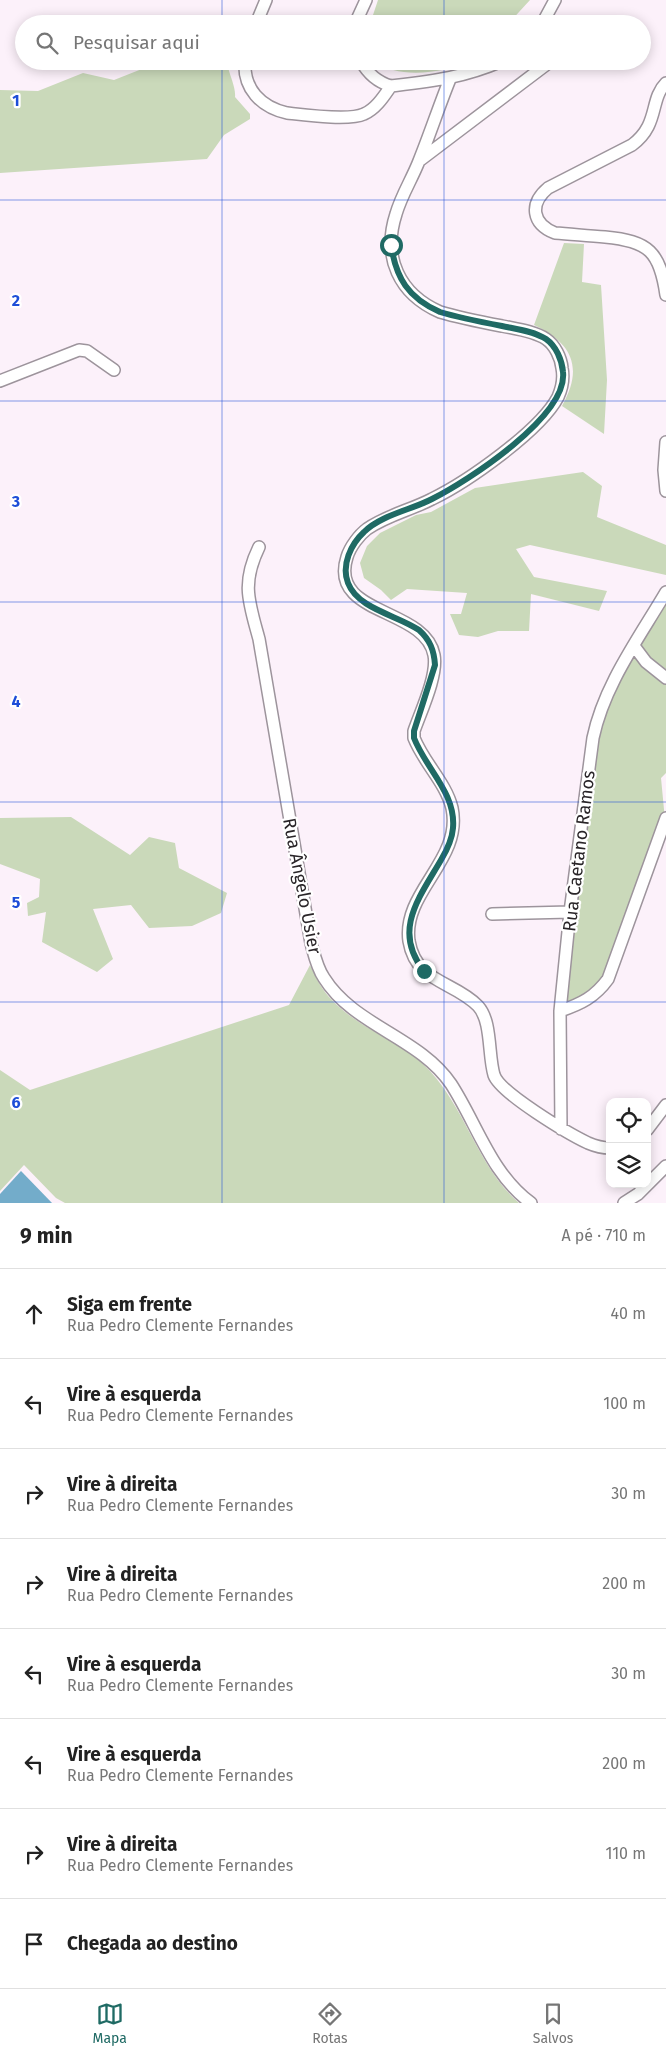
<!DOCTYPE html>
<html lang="pt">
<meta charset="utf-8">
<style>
:root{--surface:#fff;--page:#f2f2f2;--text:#222;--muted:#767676;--line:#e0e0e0;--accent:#1f6a64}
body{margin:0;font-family:"Fira Sans",sans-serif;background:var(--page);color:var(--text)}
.controls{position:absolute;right:15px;bottom:15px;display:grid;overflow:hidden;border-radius:10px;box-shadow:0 2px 12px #0003}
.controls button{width:45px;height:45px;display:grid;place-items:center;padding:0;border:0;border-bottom:1px solid var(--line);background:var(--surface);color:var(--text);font:25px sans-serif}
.stop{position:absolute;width:15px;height:15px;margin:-11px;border:4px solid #1f6a64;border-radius:50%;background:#fff}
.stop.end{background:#1f6a64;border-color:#fff;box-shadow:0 1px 5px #0008}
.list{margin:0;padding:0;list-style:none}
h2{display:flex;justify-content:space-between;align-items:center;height:65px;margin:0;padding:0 20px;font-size:21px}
h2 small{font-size:16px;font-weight:400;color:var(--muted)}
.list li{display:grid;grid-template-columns:32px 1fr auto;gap:15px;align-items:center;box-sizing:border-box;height:90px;padding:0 20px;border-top:1px solid var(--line)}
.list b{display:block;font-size:19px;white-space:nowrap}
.list p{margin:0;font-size:16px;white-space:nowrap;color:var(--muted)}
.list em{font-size:16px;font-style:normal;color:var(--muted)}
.icon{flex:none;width:28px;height:28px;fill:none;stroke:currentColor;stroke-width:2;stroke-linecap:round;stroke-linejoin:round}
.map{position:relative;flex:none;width:666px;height:1203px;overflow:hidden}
.search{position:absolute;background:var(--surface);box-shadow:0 2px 12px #0003;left:15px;right:15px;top:15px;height:55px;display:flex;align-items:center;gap:12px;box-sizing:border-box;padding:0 18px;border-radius:28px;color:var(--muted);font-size:19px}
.sheet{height:785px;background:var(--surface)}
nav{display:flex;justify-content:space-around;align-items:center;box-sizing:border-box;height:70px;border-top:1px solid var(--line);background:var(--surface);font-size:14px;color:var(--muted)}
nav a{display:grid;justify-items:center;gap:2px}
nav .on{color:var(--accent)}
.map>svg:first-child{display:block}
.green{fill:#cad9ba}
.water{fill:#73acca}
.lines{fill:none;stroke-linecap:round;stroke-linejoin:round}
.minor-casing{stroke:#9d949c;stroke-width:14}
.minor{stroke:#fff;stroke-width:11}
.route{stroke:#1f6a64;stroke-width:6}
.grid{fill:none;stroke:#1d4ed8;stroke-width:1;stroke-opacity:0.55}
.labels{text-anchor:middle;stroke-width:4.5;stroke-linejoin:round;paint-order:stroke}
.street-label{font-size:18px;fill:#292528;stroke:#fff}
.grid-label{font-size:16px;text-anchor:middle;font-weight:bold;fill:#1d4ed8;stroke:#fff;stroke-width:4.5;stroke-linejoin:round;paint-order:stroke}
</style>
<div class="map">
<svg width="666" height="1203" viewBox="0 0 666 1203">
<rect width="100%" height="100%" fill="#fcf1fa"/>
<!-- green -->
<path class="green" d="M378 0H530L508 24H370Z
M162 61H187L228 67C230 76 236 88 235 97L250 114V119L224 135 207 159 0 173V90L38 91 83 73 114 80Z
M376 61H469C446 73 396 80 376 61Z
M564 243 584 244 582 282 601 285 607 380 604 434 562 406C584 367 572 343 534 325Z
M583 472 602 486 597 517 666 545V575L530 545 516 549 534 577 607 591 599 611 531 594 529 631H498L478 637 459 635 450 614H461L467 593 407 589 391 600 381 590 364 578 360 563 367 546 380 533 416 515 431 512 475 488Z
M666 593V773L661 778 665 820 608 979 560 1011 597 717Z
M71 817 130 855 149 837 175 843 179 868 227 893 221 913 192 926 149 928 131 905 93 909 113 959 97 972 42 942 46 912 28 916 27 903 39 897 40 879 0 864V818Z
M310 965C316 978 322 990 332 1000 360 1030 403 1041 430 1071 466 1110 478 1167 519 1203H65L56 1198 24 1165 0 1191V1070L30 1090 289 1005Z"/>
<!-- water -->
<path class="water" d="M21 1171 52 1203H0V1194Z"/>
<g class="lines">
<defs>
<path id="minor" d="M256 24 266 0
M355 24 366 0
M542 24 555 0
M245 61C243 89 261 107 287 113 305 115 349 121 364 114 376 109 384 96 391 86
M361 61C368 74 377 82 391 86 433 81 462 78 502 61
M450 79C439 106 430 134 419 161 412 179 401 196 396 214 382 257 399 294 440 312 460 318 481 322 502 326 516 329 534 331 546 339 555 345 561 358 562 368 564 378 562 388 558 397 540 431 467 482 432 499 411 510 387 515 367 529 359 535 350 547 347 557 328 616 425 607 434 655 438 675 421 711 414 731V738C424 763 446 783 452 808 463 860 402 892 409 941 416 983 454 981 478 1006 492 1021 488 1055 494 1075 500 1093 569 1134 588 1143 595 1146 602 1148 610 1148
M666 83C649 100 660 124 632 145L548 188C529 204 532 224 555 233 571 234 588 236 605 237 649 241 660 252 666 295
M419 161 551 61
M0 381 79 350 87 351 114 370
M666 442 664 470 666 491
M259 547C241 584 249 602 259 639L311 943C314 954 317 968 324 978 354 1026 419 1037 451 1084 477 1124 491 1174 531 1203
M634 646 646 662 666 678
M492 914 570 912
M560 1011C581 1004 595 997 608 979L666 818
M561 1129 560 1011 570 912 593 738C604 685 639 638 666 592
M647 1130 666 1105
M624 1203 638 1194 666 1166"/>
</defs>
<!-- minor casing -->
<use href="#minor" class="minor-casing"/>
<!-- minor -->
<use href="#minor" class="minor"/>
</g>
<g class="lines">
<!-- route -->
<path class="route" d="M391 245C396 278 408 298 440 312 460 318 481 322 502 326 516 329 534 331 546 339 556 346 562 360 563 372 568 416 468 481 432 499 411 510 381 515 364 532 351 544 341 565 348 583 358 609 397 615 419 630 430 640 434 650 435 665L414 731V738C426 769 456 793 453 828 452 840 447 850 441 860 419 898 392 931 424 971"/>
</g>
<!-- grid -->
<path class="grid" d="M222 0V24M444 0V24M222 61V1203M444 61V1203M0 200H666M0 401H666M0 602H666M0 802H666M0 1002H666"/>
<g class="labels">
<!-- street labels -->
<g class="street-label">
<text transform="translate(579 851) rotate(-83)" y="6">Rua Caetano Ramos</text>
<text transform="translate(302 886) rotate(79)" y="6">Rua Ângelo Usier</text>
</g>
</g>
<g class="grid-label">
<text x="16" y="106">1</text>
<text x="16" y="306">2</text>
<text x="16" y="507">3</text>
<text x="16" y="707">4</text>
<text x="16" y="908">5</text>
<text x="16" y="1108">6</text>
</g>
</svg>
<div class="controls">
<button><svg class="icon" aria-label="locate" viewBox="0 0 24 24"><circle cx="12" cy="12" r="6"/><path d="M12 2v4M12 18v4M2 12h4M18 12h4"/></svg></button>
<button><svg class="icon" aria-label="layers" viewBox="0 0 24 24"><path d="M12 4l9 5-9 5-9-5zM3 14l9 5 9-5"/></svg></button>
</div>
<div class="stop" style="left:391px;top:245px"></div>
<div class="stop end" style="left:424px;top:971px"></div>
<div class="search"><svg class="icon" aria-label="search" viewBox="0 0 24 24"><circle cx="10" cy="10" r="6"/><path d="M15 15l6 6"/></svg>Pesquisar aqui</div>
</div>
<section class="sheet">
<h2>9 min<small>A pé · 710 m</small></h2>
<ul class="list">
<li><svg class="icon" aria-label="ahead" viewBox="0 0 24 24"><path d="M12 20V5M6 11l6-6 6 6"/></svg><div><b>Siga em frente</b><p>Rua Pedro Clemente Fernandes</p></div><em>40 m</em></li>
<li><svg class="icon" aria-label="left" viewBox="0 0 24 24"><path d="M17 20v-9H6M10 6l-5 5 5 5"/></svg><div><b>Vire à esquerda</b><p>Rua Pedro Clemente Fernandes</p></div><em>100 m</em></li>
<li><svg class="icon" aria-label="right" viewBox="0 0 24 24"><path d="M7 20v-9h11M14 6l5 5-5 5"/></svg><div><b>Vire à direita</b><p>Rua Pedro Clemente Fernandes</p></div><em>30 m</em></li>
<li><svg class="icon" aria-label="right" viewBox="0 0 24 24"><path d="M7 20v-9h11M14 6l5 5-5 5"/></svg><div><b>Vire à direita</b><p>Rua Pedro Clemente Fernandes</p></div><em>200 m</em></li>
<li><svg class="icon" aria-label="left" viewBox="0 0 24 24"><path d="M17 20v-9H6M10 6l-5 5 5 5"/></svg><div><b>Vire à esquerda</b><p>Rua Pedro Clemente Fernandes</p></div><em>30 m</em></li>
<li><svg class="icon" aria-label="left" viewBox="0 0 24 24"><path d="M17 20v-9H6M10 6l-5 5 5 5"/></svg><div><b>Vire à esquerda</b><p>Rua Pedro Clemente Fernandes</p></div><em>200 m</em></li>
<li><svg class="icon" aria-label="right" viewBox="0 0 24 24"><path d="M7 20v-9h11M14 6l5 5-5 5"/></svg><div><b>Vire à direita</b><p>Rua Pedro Clemente Fernandes</p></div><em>110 m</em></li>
<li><svg class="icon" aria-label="arrive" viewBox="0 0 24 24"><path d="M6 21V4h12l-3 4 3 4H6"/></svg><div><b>Chegada ao destino</b></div></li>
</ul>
</section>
<nav>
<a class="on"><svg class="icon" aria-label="map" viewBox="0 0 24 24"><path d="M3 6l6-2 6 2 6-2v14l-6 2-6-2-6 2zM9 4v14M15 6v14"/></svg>Mapa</a>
<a><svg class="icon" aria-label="directions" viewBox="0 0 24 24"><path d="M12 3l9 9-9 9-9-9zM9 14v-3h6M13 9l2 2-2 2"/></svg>Rotas</a>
<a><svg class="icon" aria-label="saved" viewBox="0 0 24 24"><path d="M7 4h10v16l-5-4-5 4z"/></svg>Salvos</a>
</nav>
